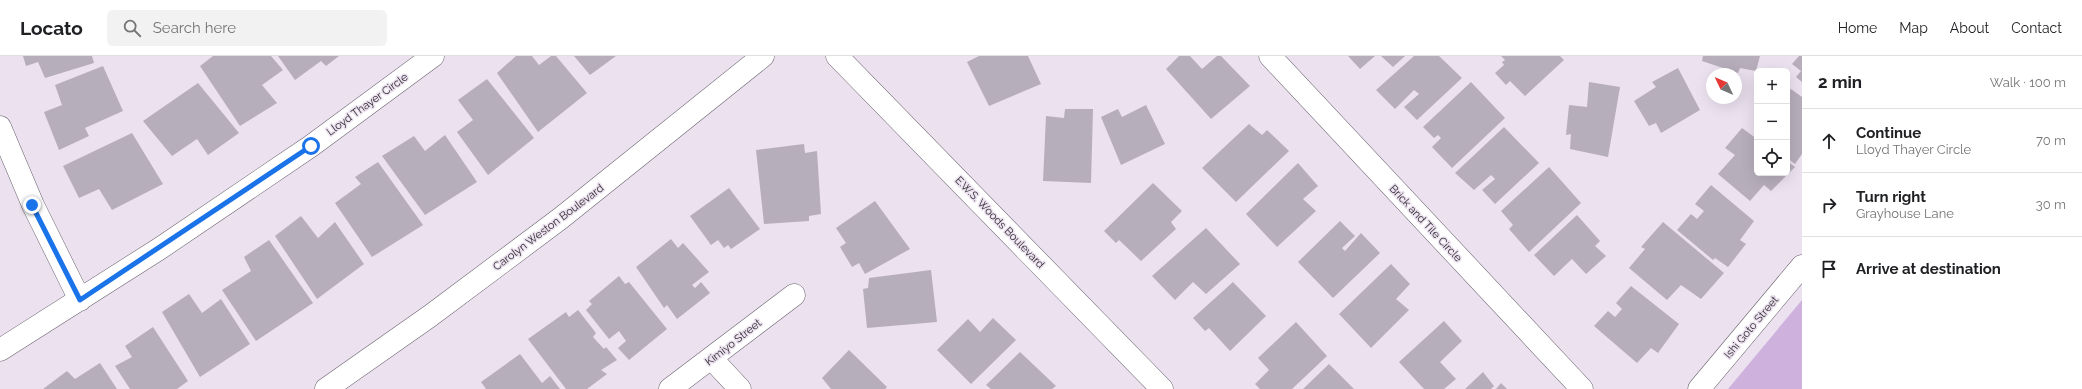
<!DOCTYPE html>
<meta charset="utf-8">
<style>
:root{--surface:#fff;--page:#f2f2f2;--text:#202124;--muted:#757577;--line:#e0e0e0}
body{margin:0;font-family:Raleway,sans-serif;background:var(--page);color:var(--text)}
.controls{position:absolute;right:12px;top:12px;display:grid;overflow:hidden;border-radius:6px;box-shadow:0 4px 16px #0002}
.controls button{width:36px;height:36px;display:grid;place-items:center;padding:0;border:0;border-bottom:1px solid var(--line);background:var(--surface);color:var(--text);font:20px sans-serif}
.compass{position:absolute;left:1706px;top:12px;width:36px;height:36px;border-radius:50%;background:var(--surface);box-shadow:0 4px 16px #0002;rotate:314deg}
.stop{position:absolute;width:12px;height:12px;margin:-9px;border:3px solid #1a73e8;border-radius:50%;background:#fff}
.stop.end{background:#1a73e8;border-color:#fff;box-shadow:0 1px 4px #0008}
.list{margin:0;padding:0;list-style:none}
h2{display:flex;justify-content:space-between;align-items:center;height:52px;margin:0;padding:0 16px;font-size:17px}
h2 small{font-size:13px;font-weight:400;color:var(--muted)}
.list li{display:grid;grid-template-columns:26px 1fr auto;gap:12px;align-items:center;box-sizing:border-box;height:64px;padding:0 16px;border-top:1px solid var(--line)}
.list b{display:block;font-size:15px;white-space:nowrap}
.list p{margin:0;font-size:13px;white-space:nowrap;color:var(--muted)}
.list em{font-size:13px;font-style:normal;color:var(--muted)}
.icon{flex:none;width:22px;height:22px;fill:none;stroke:currentColor;stroke-width:2;stroke-linecap:round;stroke-linejoin:round}
.map{position:relative;flex:none;width:1802px;height:333px;overflow:hidden}
header{display:flex;align-items:center;gap:24px;box-sizing:border-box;height:56px;padding:0 20px;background:var(--surface);border-bottom:1px solid var(--line)}
header strong{font-size:19px}
nav{display:flex;gap:22px;margin-inline-start:auto;font-size:14px}
.search{width:280px;height:36px;background:var(--page);display:flex;align-items:center;gap:10px;box-sizing:border-box;padding:0 14px;border-radius:6px;color:var(--muted);font-size:15px}
main{display:flex}
aside{flex:1;background:var(--surface)}
.map>svg:first-child{display:block}
.green{fill:#cfb1de}
.building{fill:#b7aebc}
.lines{fill:none;stroke-linecap:round;stroke-linejoin:round}
.minor-casing{stroke:#6a626e;stroke-width:23}
.minor{stroke:#fff;stroke-width:22}
.route{stroke:#1a73e8;stroke-width:5}
.labels{text-anchor:middle;stroke-width:3;stroke-linejoin:round;paint-order:stroke}
.street-label{font-size:11px;fill:#302c32;stroke:#ebe1ef}
</style>
<header>
<strong>Locato</strong>
<div class="search"><svg class="icon" aria-label="search" viewBox="0 0 24 24"><circle cx="10" cy="10" r="6"/><path d="M15 15l6 6"/></svg>Search here</div>
<nav><a>Home</a><a>Map</a><a>About</a><a>Contact</a></nav>
</header>
<main>
<div class="map">
<svg width="1802" height="333" viewBox="0 0 1802 333">
<rect width="100%" height="100%" fill="#ebe1ef"/>
<!-- green -->
<path class="green" d="M1802 244V333H1728Z"/>
<!-- building -->
<path class="building" d="M23 0H92L94 7 45 22 38 6 26 10Z
M213 0H271L283 14 262 29 277 47 240 70 200 10Z
M278 0H339L326 10 321 5 295 24Z
M516 0H532L539 9 551 0H556L587 37 538 76 497 17Z
M574 0H616L590 19Z
M979 0H1028L1041 28 989 50 967 6Z
M1179 0H1190L1202 13 1217 0H1221L1250 30 1211 63 1166 13Z
M1348 0H1375L1360 13Z
M1381 0H1405L1393 11Z
M1414 0H1439L1462 22 1417 64 1404 51 1419 38 1414 34 1395 53 1376 34Z
M1501 0H1560L1564 4 1525 40 1510 25 1506 29 1495 17 1504 9 1502 6 1505 4Z
M1703 0H1760L1756 15 1740 12 1738 17 1702 5Z
M1799 0H1802V26L1796 21 1801 15 1792 8Z
M103 10 123 55 85 72 89 80 59 94 44 56 62 49 55 29Z
M1678 12 1700 54 1661 77 1656 67 1649 70 1634 45 1656 31 1652 26Z
M487 23 534 82 488 119 457 76 473 64 458 44Z
M1471 26 1505 62 1452 112 1432 91 1441 82 1438 79 1434 82 1423 71Z
M1589 26 1620 31 1608 101 1570 93 1571 78 1566 79 1569 49 1587 51Z
M198 27 239 77 208 99 197 83 172 100 143 65Z
M1791 33 1802 41V98L1795 108 1787 102V37Z
M1146 49 1165 88 1121 109 1101 61 1118 53 1122 61Z
M1065 53H1093L1091 127 1043 125 1046 60 1064 62Z
M1249 68 1262 79 1267 74 1289 95 1236 146 1202 112Z
M1504 71 1539 107 1495 148 1482 134 1495 123 1491 119 1474 134 1455 117Z
M1742 72 1757 83V117H1787V105L1795 111 1771 135 1764 129 1750 145 1718 118 1735 99 1725 92Z
M132 77 163 128 112 154 99 133 79 142 63 110Z
M445 79 477 126 425 159 382 100 414 80 425 95Z
M804 88 805 97 817 95 821 158 809 160V165L764 168 756 94Z
M378 106 423 169 372 201 335 147 361 128 355 121Z
M1298 107 1318 130 1303 143 1316 155 1277 191 1246 158Z
M1549 111 1581 147 1529 196 1509 173 1513 169 1501 155Z
M1153 127 1182 155 1171 166 1176 173 1141 205 1119 184 1116 187 1104 175Z
M1711 129 1754 165 1740 184 1746 188 1728 211 1715 202 1713 204 1677 174 1691 158 1697 163 1704 155 1695 148Z
M729 132 760 173 731 193 728 189 724 192 718 184 711 189 690 160Z
M875 145 910 193 865 218 859 207 852 211 840 191 846 187 836 172Z
M1577 159 1600 185 1595 190 1606 200 1586 218 1572 203 1554 220 1534 199Z
M301 160 318 182 335 166 364 208 317 243 275 180Z
M1340 165 1355 180 1342 192 1345 195 1361 177 1380 197 1333 242 1298 206Z
M1663 166 1724 217 1701 243 1681 229 1667 244 1629 212 1645 193 1641 191Z
M1206 172 1240 208 1206 238 1193 226 1175 244 1152 220Z
M671 183 678 192 683 187 709 216 692 229 695 232 701 226 710 237 677 263 667 249 664 252 636 211Z
M269 184 313 247 256 285 222 234 251 215 244 201Z
M1391 208 1410 228 1396 243 1409 254 1371 292 1339 258Z
M931 214 937 266 867 272 863 233 868 232 869 222Z
M619 220 625 228 629 226 667 273 629 304 618 292 626 285 619 275 609 283 586 254 592 248 589 245Z
M1233 226 1266 260 1230 295 1209 272 1205 275 1193 262Z
M1631 230 1679 268 1658 297 1651 292 1637 307 1594 270 1608 255 1615 261 1622 253 1616 247Z
M189 238 202 257 221 243 250 288 200 321 162 256Z
M578 254 596 277 593 281 604 293 606 291 617 304 601 314 607 318 587 333H566L528 283 566 256 569 261Z
M993 262 1016 284 971 328 937 294 968 263 980 276Z
M1444 265 1462 285 1440 306 1456 323 1444 333H1424L1399 306Z
M1296 266 1327 300 1292 333H1260L1255 328 1269 314 1258 302Z
M153 271 188 325 177 333H130L115 310 132 301 125 290Z
M849 294 887 331 885 333H831L822 322Z
M1020 296 1056 330 1052 333H991L986 329Z
M520 298 542 327 550 320 560 333H486L481 326Z
M100 307 117 333H43L67 315 75 323Z
M1329 308 1354 333H1303Z
M1483 316 1494 330 1491 333H1465Z
M1501 327 1507 333H1496Z"/>
<g class="lines">
<defs>
<path id="minor" d="M837 0 1162 333
M1270 0 1582 333
M0 71 33 149 80 244
M0 294 159 193 311 90 433 0
M712 303 740 333
M326 333 430 260 561 162 763 0
M670 333 794 239
M1699 333 1802 210"/>
</defs>
<!-- minor casing -->
<use href="#minor" class="minor-casing"/>
<!-- minor -->
<use href="#minor" class="minor"/>
</g>
<g class="lines">
<!-- route -->
<path class="route" d="M32 149 80 244 311 90"/>
</g>
<g class="labels">
<!-- street labels -->
<g class="street-label">
<text transform="translate(367 48) rotate(-36)" y="4">Lloyd Thayer Circle</text>
<text transform="translate(1000 166) rotate(46)" y="4">E.W.S. Woods Boulevard</text>
<text transform="translate(1426 167) rotate(47)" y="4">Brick and Tile Circle</text>
<text transform="translate(548 171) rotate(-37)" y="4">Carolyn Weston Boulevard</text>
<text transform="translate(1751 271) rotate(-50)" y="4">Ishi Goto Street</text>
<text transform="translate(733 286) rotate(-38)" y="4">Kimiyo Street</text>
</g>
</g>
</svg>
<div class="controls">
<button>+</button>
<button>−</button>
<button><svg class="icon" aria-label="locate" viewBox="0 0 24 24"><circle cx="12" cy="12" r="6"/><path d="M12 2v4M12 18v4M2 12h4M18 12h4"/></svg></button>
</div>
<svg class="compass" viewBox="-18 -18 36 36"><path d="M0-13l5 13h-10z" fill="#e53935"/><path d="M0 13l5-13h-10z" fill="#757577"/></svg>
<div class="stop" style="left:311px;top:90px"></div>
<div class="stop end" style="left:32px;top:149px"></div>
</div>
<aside>
<h2>2 min<small>Walk · 100 m</small></h2>
<ul class="list">
<li><svg class="icon" aria-label="ahead" viewBox="0 0 24 24"><path d="M12 20V5M6 11l6-6 6 6"/></svg><div><b>Continue</b><p>Lloyd Thayer Circle</p></div><em>70 m</em></li>
<li><svg class="icon" aria-label="right" viewBox="0 0 24 24"><path d="M7 20v-9h11M14 6l5 5-5 5"/></svg><div><b>Turn right</b><p>Grayhouse Lane</p></div><em>30 m</em></li>
<li><svg class="icon" aria-label="arrive" viewBox="0 0 24 24"><path d="M6 21V4h12l-3 4 3 4H6"/></svg><div><b>Arrive at destination</b></div></li>
</ul>
</aside>
</main>
